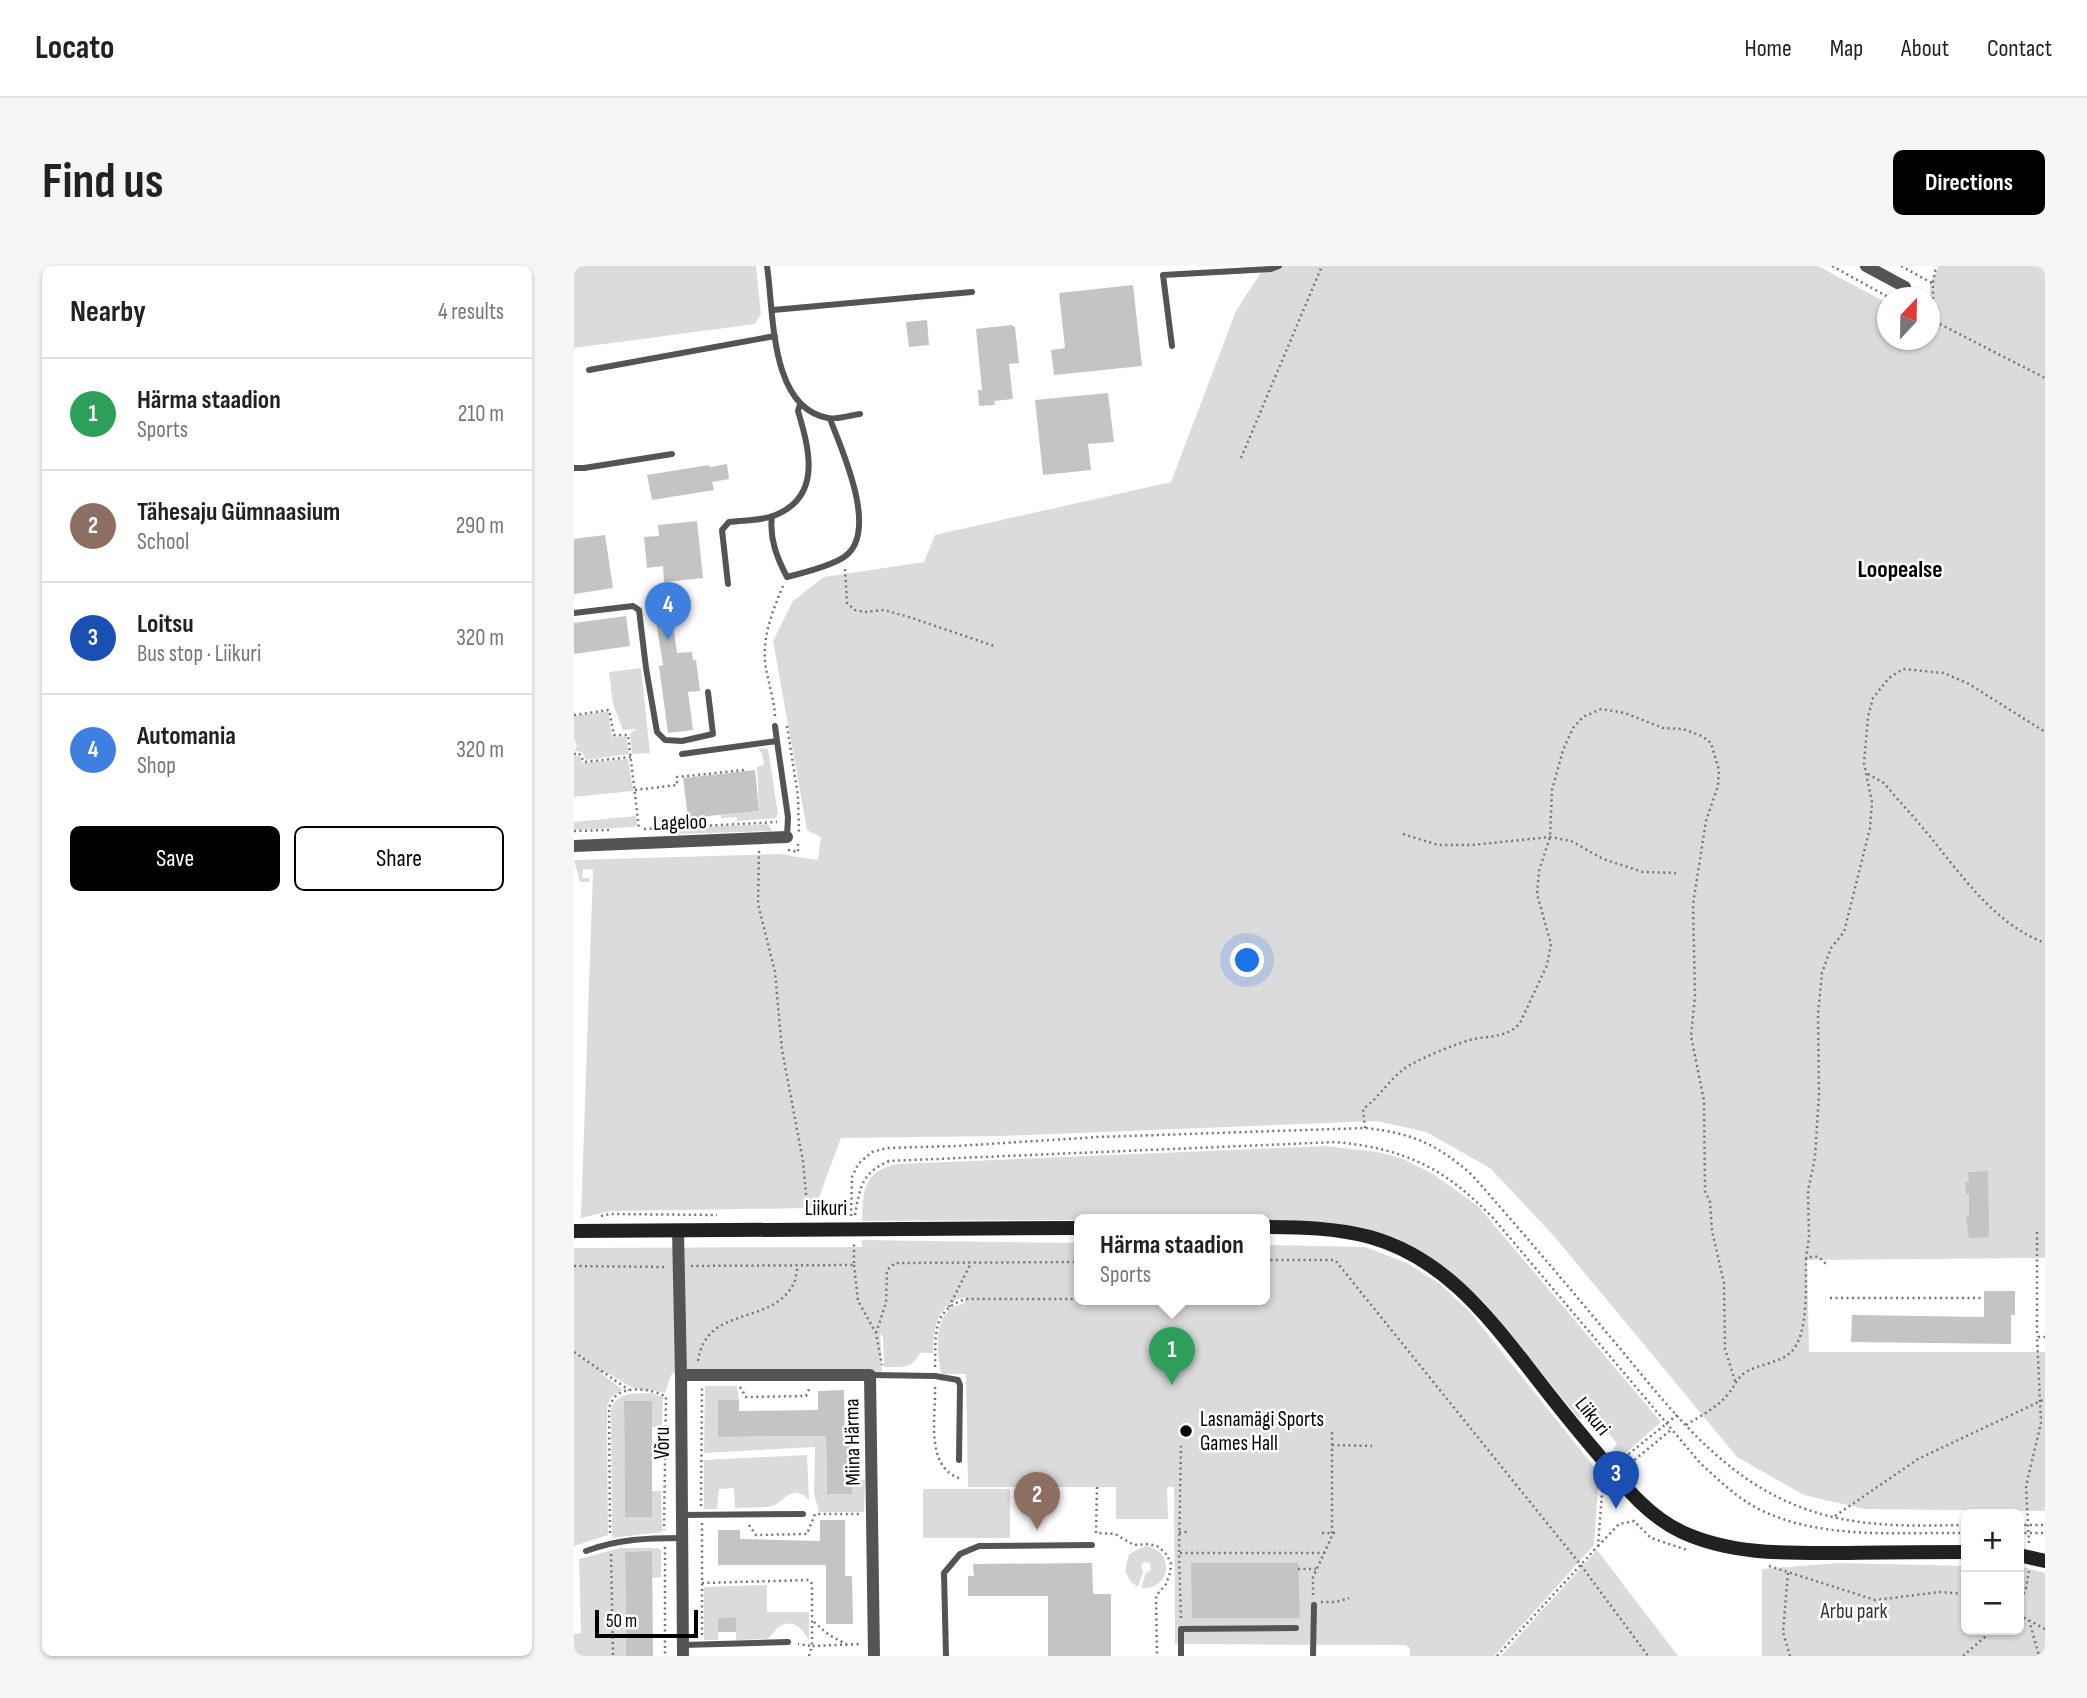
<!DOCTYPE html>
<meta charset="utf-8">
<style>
:root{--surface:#fff;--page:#f6f6f6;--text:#222;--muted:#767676;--line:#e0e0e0;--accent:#000}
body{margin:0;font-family:"Sofia Sans Condensed",sans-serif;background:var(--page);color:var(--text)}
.controls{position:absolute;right:21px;bottom:21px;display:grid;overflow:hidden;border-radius:10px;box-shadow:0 2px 5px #0004}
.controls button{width:63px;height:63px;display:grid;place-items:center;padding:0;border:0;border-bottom:2px solid var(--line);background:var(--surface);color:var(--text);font:35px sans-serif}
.compass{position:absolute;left:1303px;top:21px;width:63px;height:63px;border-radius:50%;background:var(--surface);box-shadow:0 2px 5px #0004;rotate:22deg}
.scale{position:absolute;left:21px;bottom:18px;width:103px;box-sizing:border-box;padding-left:7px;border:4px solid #000;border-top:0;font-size:19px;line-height:24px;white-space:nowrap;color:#000;-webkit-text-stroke:5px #fff;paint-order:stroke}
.you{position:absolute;left:674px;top:695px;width:24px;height:24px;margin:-18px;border:5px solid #fff;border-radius:50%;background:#1a73e8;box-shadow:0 0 0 10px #1a73e833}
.badge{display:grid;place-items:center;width:46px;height:46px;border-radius:50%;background:var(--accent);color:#fff;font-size:23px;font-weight:700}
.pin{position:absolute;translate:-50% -58px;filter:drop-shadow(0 2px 4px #0008)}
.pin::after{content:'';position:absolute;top:37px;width:24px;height:21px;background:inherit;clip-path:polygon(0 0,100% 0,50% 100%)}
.popup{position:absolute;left:500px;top:948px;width:196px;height:91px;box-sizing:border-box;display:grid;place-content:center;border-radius:10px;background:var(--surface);filter:drop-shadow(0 2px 5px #0005);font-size:23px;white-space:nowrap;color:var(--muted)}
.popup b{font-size:26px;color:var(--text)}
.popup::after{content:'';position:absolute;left:50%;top:100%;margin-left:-14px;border:14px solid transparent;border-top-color:var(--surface)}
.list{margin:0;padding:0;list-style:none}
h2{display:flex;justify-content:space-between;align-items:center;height:91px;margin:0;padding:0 28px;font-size:30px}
h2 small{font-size:23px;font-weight:400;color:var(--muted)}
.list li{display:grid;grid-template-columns:46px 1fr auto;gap:21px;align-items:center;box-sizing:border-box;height:112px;padding:0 28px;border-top:2px solid var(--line)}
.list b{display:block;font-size:26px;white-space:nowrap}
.list p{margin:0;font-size:23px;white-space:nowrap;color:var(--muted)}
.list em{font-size:23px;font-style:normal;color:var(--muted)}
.actions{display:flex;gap:14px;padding:21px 28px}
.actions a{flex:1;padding:16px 0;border:2px solid var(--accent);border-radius:10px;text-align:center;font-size:24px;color:var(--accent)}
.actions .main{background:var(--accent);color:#fff}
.map{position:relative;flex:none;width:1471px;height:1390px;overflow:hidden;border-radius:10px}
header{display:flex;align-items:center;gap:42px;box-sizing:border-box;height:98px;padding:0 35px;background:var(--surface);border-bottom:2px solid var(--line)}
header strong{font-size:33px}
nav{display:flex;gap:38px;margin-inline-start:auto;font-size:24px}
.intro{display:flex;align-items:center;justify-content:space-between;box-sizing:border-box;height:168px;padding:0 42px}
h1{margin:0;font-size:49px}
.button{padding:18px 32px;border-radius:10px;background:var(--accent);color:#fff;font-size:24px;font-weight:700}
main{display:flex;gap:42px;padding:0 42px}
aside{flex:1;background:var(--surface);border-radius:10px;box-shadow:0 2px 5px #0004}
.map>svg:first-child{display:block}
.green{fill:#dbdbdb}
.building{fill:#c4c4c4}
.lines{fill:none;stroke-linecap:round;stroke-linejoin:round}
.path{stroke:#767676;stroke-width:2.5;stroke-dasharray:2 3.5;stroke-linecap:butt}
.lane{stroke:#545454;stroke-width:6}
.street{stroke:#545454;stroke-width:12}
.secondary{stroke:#212121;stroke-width:14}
.poi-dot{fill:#000;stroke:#fff;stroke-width:2.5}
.labels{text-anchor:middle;stroke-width:5;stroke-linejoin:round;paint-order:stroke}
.street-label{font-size:21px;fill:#000;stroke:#fff}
.poi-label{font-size:21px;fill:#000;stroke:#fff;text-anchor:start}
.park-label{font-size:21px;fill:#323232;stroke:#fff}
.quarter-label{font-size:24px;font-weight:bold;fill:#000;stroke:#fff}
</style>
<header>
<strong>Locato</strong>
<nav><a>Home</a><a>Map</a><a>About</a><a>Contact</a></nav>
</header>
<div class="intro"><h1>Find us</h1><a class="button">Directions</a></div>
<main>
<aside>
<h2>Nearby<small>4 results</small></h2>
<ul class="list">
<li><span class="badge" style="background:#2e9e5b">1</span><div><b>Härma staadion</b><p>Sports</p></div><em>210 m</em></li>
<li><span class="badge" style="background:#8d6e63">2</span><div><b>Tähesaju Gümnaasium</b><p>School</p></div><em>290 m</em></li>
<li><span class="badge" style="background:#1a4fb4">3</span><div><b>Loitsu</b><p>Bus stop · Liikuri</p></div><em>320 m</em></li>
<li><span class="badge" style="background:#3f7fe0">4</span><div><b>Automania</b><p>Shop</p></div><em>320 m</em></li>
</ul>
<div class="actions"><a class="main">Save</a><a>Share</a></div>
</aside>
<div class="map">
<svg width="1471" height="1390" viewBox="0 0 1471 1390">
<rect width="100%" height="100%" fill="#fff"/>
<!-- green -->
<path class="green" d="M0 0H182L187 48 181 58 0 82Z
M691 0H1244L1313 37 1314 74H1356V17L1365 0H1471V992L1233 994 1235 1086H1471V1245L1291 1243 1230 1229 1163 1191 980 970 916 902 852 866 803 855 428 870 267 872 241 942 36 945 7 952 19 604 9 603 8 612H16L15 616H6L0 594 206 588 244 594 247 571 233 564 199 375 219 335 250 311 350 296 361 269 597 216 662 45Z
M67 402 76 487 58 488 56 468 62 463 49 464 39 438 35 406Z
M34 445 38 471 52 470 55 488 12 494 8 486 0 485 3 480 0 473V450Z
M184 482 194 483 204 548 202 552 163 555 162 551 147 552V549L185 545 183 501 190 499 188 488Z
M0 489 6 490 8 497 54 493 59 525 0 531Z
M62 550 63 559 59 561 0 564V556Z
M194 558 198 565 104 568 97 562Z
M752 880 804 886 827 892 859 908 904 940 1087 1156 1046 1192 1039 1184 1043 1177 1033 1166 1022 1164 1009 1150 1005 1153 911 1037 875 1004 845 985 691 955V953L288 955C289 925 289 905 323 898Z
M288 974 505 977V1033H691V979L791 981 833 997 866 1018 896 1046 1025 1207 1020 1279 920 1390H836V1382L832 1379 601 1378 600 1221H593L594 1253H542V1221H394L392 1108H368C365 1100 365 1093 364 1085 363 1063 366 1042 391 1037V1031C362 1038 360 1062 359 1087H346C338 1104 327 1101 310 1101L309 1072 306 1067 308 1106 98 1107 91 1127C80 1123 67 1126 57 1121 46 1116 39 1107 27 1107L49 1124 38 1130 33 1140 34 1269 0 1280V982L288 981Z
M131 1120H163L165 1134H144V1171L258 1170 252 1181 253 1228H278V1213L291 1214 290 1246H245L240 1227 241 1181 130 1187Z
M77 1127 89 1131 88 1161H78L77 1135H50L51 1251H78V1225H87L88 1266 38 1272 37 1142C46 1125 59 1128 77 1127Z
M233 1189 235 1234C218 1219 215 1231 201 1239 191 1243 173 1241 161 1242L160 1222 145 1223 143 1243H130V1194Z
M349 1223H436V1272H349Z
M571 1280C602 1284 597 1325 567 1322L572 1307 577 1304 576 1297 570 1296 567 1299 569 1306 564 1321 557 1316 551 1305 555 1288Z
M46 1282H83L87 1284V1311L78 1312V1286H51L52 1390H0V1368L7 1367 5 1293Z
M1023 1284 1104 1390H927Z
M1265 1297 1392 1300V1364H1445V1300L1471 1307V1390H1188V1303Z
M193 1319V1346H235V1374C229 1365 221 1352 206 1360 201 1363 198 1370 193 1373L162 1374V1351L144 1352V1374H130V1321Z"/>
<!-- building -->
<path class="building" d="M559 19 568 100 480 109 477 84 491 82 485 27Z
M353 54 355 79 335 81 332 56Z
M437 59 441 61 445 97 435 98 439 133 420 135 421 139 405 140 404 124H408L402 63Z
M534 127 540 176 514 178 517 204 469 209 461 134Z
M153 198 155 213 138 216 140 224 78 234 73 209 135 199 136 201Z
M123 255 129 312 90 316 89 300 73 302 70 271 85 270 84 259Z
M31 269 39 322 0 328V273Z
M97 346 103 387 118 386 119 394H122L126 425 114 426 119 464 94 467 85 400 89 399 81 349Z
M52 350 56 380 0 388V357Z
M181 504 185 545 114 552 109 512Z
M1414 905 1415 971 1395 972 1392 950H1395V928H1392L1391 916H1395L1394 906Z
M1410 1025H1441V1049H1437V1078L1277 1076 1278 1049 1410 1051Z
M270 1124 271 1180H278V1228H253L252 1170 144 1171V1134H165V1145L244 1144V1125Z
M50 1135H78V1251H51Z
M246 1254H271V1310H278L279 1358H252V1299H144V1264H166V1273L246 1275Z
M78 1285 79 1390H52L51 1286Z
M518 1297 519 1328H537V1390H474V1330H394V1310H400L399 1298Z
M617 1297H724L726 1352H618Z
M162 1351V1366H144V1352Z"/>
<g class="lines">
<!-- path -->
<path class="path" d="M1258 0 1316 32
M1327 0 1358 17
M1356 53 1471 112
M1359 55V17L1362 0
M667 192 748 0
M271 303 273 337 281 344 290 346 310 344 338 352 420 380
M0 449 35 444 40 469H54L65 563
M201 450C200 431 193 414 191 395 189 368 199 344 209 320
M213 460 224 530 225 568
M0 488 5 487 10 496 57 491
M1294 508 1310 517C1324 534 1339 550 1353 567 1387 608 1420 658 1471 677
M61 524 103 519V511L170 504
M70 563 203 556
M0 565 35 564
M829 568 864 579H898L976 571 997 575 1029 593 1069 606 1102 607
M214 584 224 586V578
M185 585 184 638 201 706 208 784 229 895 234 950
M791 862 789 843C807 830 817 810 836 799 852 790 879 779 896 774 914 769 932 773 946 757L973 699 977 678 963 628 965 605 976 571 978 524 989 484 999 462 1009 451 1027 443 1051 447 1089 462 1109 463 1128 470 1137 477 1145 504 1144 520 1132 555 1119 638 1121 730 1117 770 1130 835 1131 925 1136 936 1138 965 1150 1017 1151 1083 1161 1115
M281 949C286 920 288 907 315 895L762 876C832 883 871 902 920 953L1127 1198C1147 1216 1166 1235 1191 1246 1253 1274 1326 1266 1392 1267
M27 950 36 948 143 949
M277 950 278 911 284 898 298 886 313 882 382 880 524 871 791 862C838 867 863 878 898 909 944 961 989 1014 1033 1067 1090 1134 1143 1211 1229 1242 1282 1262 1337 1260 1392 1259
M1463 966V1071
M1232 993 1235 971 1234 925 1241 891 1245 829 1244 748 1248 707 1257 682 1270 666 1296 562 1298 536 1290 497 1294 451 1299 432 1315 412 1329 403 1370 407 1395 418 1471 466
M691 994H761L1006 1298 1074 1390
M280 999 284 1035 302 1067 308 1099
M0 1000 93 1001
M117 1000 280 999V976
M1256 1032H1408
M375 1041 397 997
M302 1067 312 1037 313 1004 321 997 505 996
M0 1086 55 1124
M124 1095C132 1038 198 1061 220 1017 222 1013 222 1006 224 1001
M361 1101C362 1070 357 1044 392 1033H509
M166 1121 172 1131 232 1130 236 1121
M361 1121C362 1151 351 1200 385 1212
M1112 1159C1128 1149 1144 1141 1155 1127 1161 1119 1163 1112 1172 1106 1185 1098 1205 1097 1216 1087 1236 1069 1231 1017 1232 993 1243 987 1246 992 1254 1000
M758 1179 798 1180
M1046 1195 1103 1149
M1052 1201 1098 1163
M523 1221 522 1267 541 1268 560 1279 575 1278 585 1281 593 1289 597 1298 596 1307 592 1318 582 1330 583 1390
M127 1240 128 1120
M1261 1250 1344 1193 1471 1133
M128 1257V1369
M175 1259 182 1269 233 1268 241 1248H286
M1445 1259H1471
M605 1266H614
M36 1267 35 1141C37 1138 38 1134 41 1131 51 1119 80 1123 92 1131L90 1264
M748 1267H763
M1445 1267H1471
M1455 1277 1452 1220 1467 1157 1463 1071H1471
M1024 1280 1045 1258 1060 1255 1077 1272 1113 1284
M91 1281V1390
M606 1287H750
M37 1288 39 1390
M1195 1300 1301 1334 1366 1326 1392 1328
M724 1303H742
M1214 1307 1209 1366 1216 1390
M128 1317 235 1314 238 1318V1380L224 1378
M739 1329V1311L758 1270V1165
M747 1336H762L775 1332
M1445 1338 1452 1322 1455 1305
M1445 1349 1471 1363
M607 1352 605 1287 607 1180
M1455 1354 1465 1390
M240 1356 255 1369 272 1378
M235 1390 238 1380 287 1378
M923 1390 1024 1280 1029 1214
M1389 1390 1419 1364"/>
<!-- lane -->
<path class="lane" d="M193 0C200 45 195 142 254 152 263 154 277 149 286 148
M199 44 398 26
M598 80 589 9 697 3 705 0
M15 104 201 70
M0 202H10L98 188
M198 250C195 272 203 292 213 311 229 307 257 300 270 291 306 267 268 184 256 153
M154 318 148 264 155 256C168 254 186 255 199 250 248 232 236 185 224 145L226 138
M0 347 59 340 65 344 72 402 83 466 91 474 108 475 139 468 134 426
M201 460 203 475
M108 488 203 475 214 551 213 571
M296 1109 361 1110 384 1114 386 1119 385 1194
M108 1249 229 1248
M12 1285C44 1273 74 1272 108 1272
M109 1379 214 1376
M372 1390 370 1307 386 1288 405 1280 518 1279
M607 1390V1363L722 1362
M739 1390 740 1339"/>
<!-- street -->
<path class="street" d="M1292 0 1331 21
M0 580 213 571
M104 964 107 1109 109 1390
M107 1109H296L300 1390"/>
<!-- secondary -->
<path class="secondary" d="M691 961C726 961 762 962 796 971 867 991 910 1045 953 1100 976 1130 999 1159 1023 1187 1048 1217 1072 1249 1108 1266 1160 1290 1219 1287 1275 1287 1314 1286 1353 1286 1392 1286
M0 965 505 962
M1445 1289 1471 1295"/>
</g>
<!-- markers -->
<circle class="poi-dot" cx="612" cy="1165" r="7"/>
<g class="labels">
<!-- street labels -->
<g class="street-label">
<text transform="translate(106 556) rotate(-2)" y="7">Lageloo</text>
<text x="252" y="949">Liikuri</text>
<text transform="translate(1019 1150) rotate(51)" y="7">Liikuri</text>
<text transform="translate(278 1176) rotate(-91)" y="7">Miina Härma</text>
<text transform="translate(88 1177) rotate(-90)" y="7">Võru</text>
</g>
<!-- poi labels -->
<g class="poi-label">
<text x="626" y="1160">Lasnamägi Sports<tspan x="626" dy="24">Games Hall</tspan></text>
</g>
<!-- park labels -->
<g class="park-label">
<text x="1280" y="1352">Arbu park</text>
</g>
<!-- quarter labels -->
<g class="quarter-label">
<text x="1326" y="311">Loopealse</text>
</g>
</g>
</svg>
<div class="controls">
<button>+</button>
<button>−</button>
</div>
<svg class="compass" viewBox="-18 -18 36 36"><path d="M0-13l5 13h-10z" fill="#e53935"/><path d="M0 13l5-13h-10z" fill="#767676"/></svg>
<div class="scale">50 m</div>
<div class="you"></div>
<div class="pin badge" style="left:598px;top:1119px;background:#2e9e5b">1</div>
<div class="popup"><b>Härma staadion</b>Sports</div>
<div class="pin badge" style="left:463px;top:1264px;background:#8d6e63">2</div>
<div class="pin badge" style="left:1042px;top:1243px;background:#1a4fb4">3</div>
<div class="pin badge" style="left:94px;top:374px;background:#3f7fe0">4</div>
</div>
</main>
